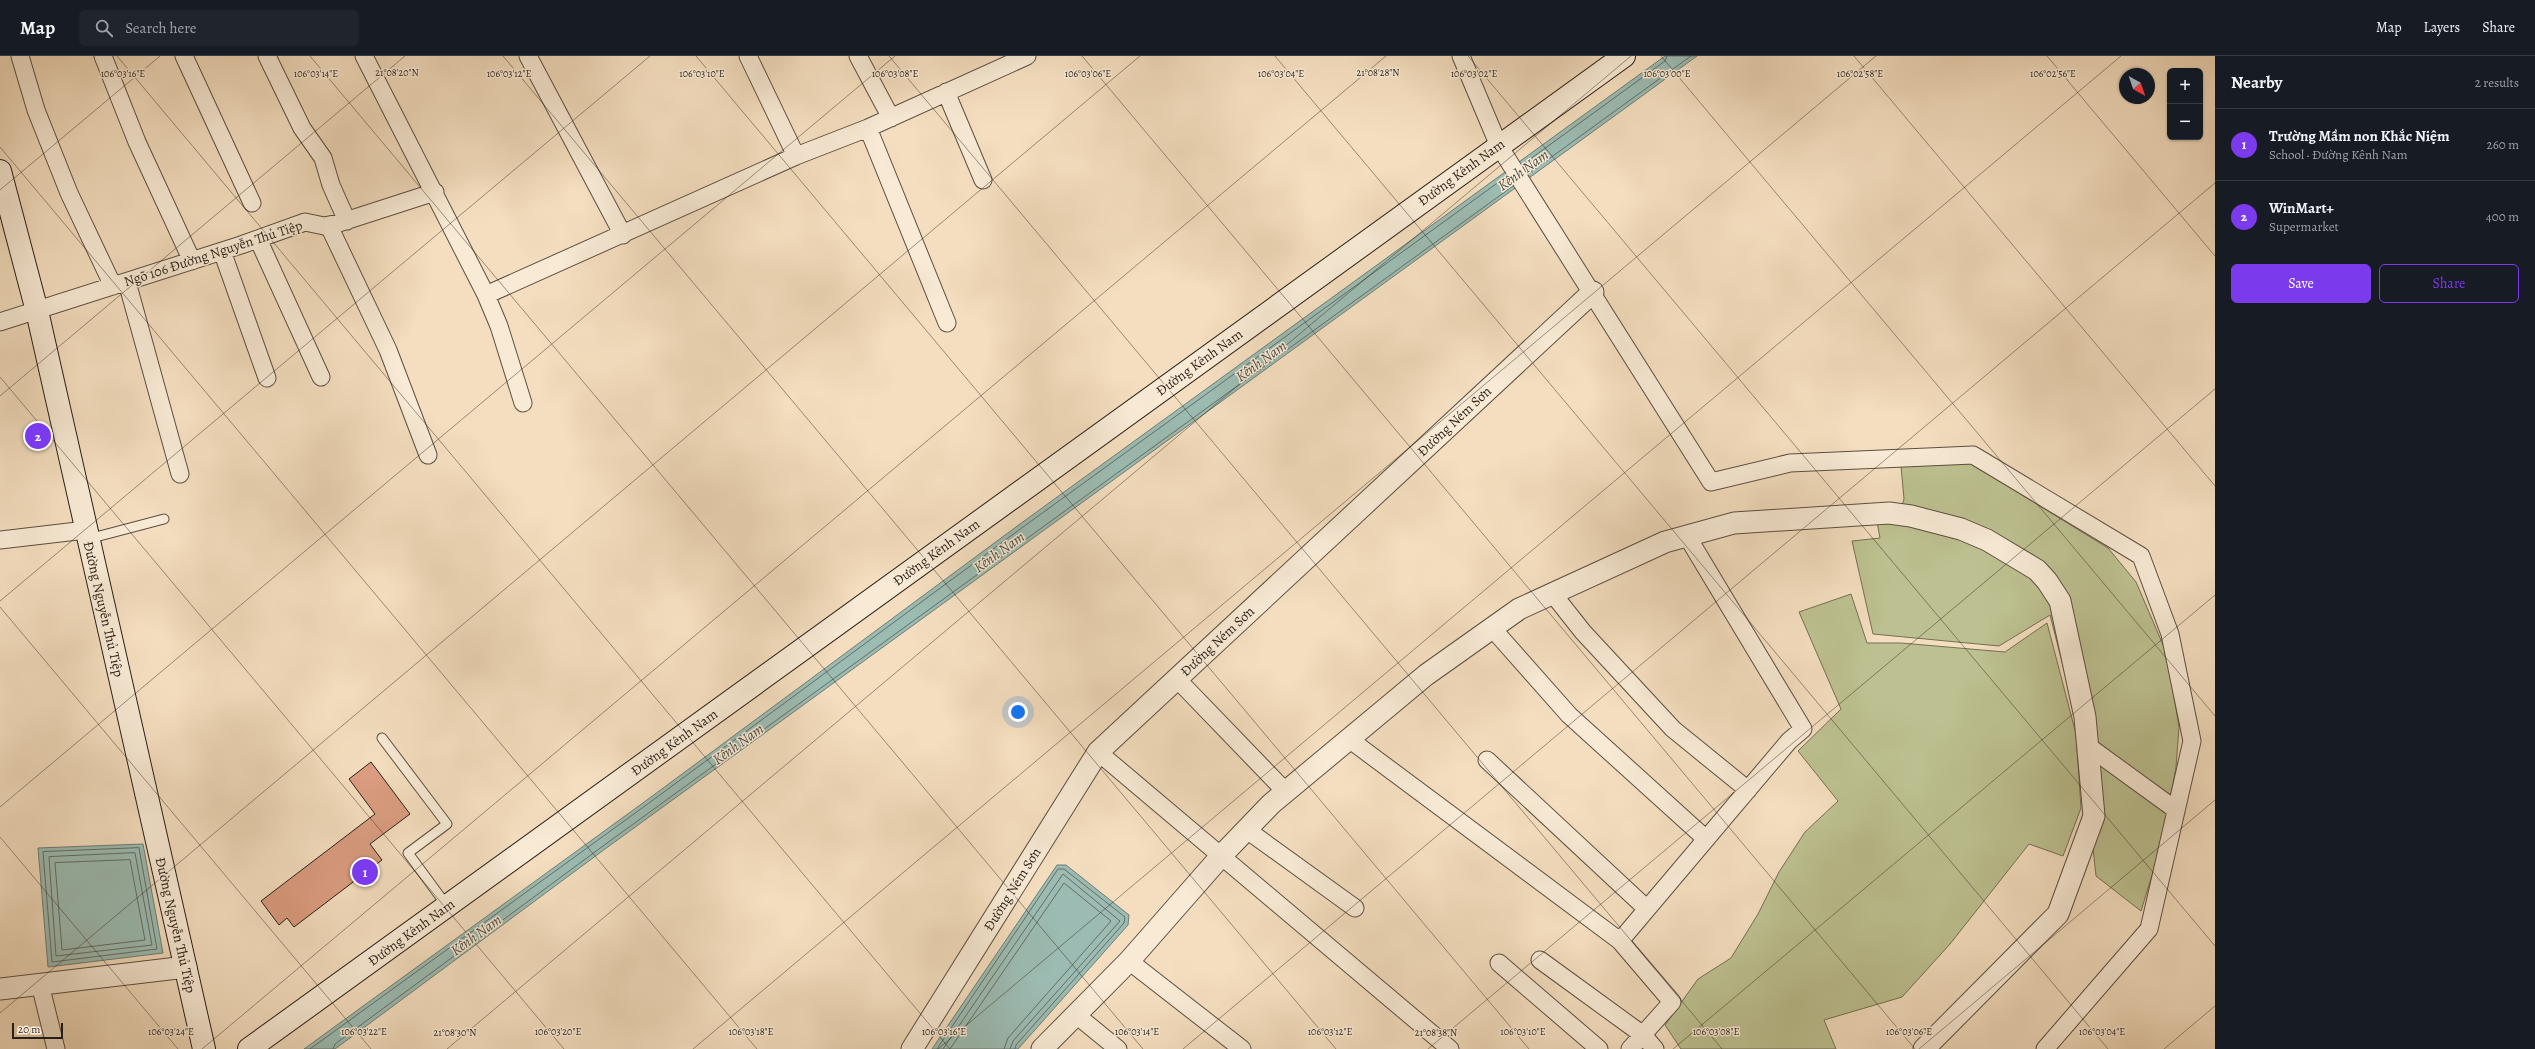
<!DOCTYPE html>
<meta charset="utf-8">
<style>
:root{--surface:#171b24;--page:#20242c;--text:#f1f3f6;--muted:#9ea1a6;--line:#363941;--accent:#7c3aed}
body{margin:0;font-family:Alegreya,serif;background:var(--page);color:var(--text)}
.controls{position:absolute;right:12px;top:12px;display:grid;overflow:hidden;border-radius:6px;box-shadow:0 1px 3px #0004}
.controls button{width:36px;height:36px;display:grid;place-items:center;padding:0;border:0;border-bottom:1px solid var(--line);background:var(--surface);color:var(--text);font:20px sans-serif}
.compass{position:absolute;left:2119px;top:12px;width:36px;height:36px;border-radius:50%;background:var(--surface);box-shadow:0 1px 3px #0004;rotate:140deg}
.scale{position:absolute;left:12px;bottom:10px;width:51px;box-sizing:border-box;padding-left:4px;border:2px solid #2a1f18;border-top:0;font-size:11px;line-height:14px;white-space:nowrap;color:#2a1f18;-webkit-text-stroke:3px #f8ead5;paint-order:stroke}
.you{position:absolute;left:1018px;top:656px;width:14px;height:14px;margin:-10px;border:3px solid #fff;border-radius:50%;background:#1a73e8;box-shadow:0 0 0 6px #1a73e833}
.badge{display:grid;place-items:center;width:26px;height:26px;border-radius:50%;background:var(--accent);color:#fff;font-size:13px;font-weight:700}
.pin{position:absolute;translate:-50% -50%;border:2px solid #fff;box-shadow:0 1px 4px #0006}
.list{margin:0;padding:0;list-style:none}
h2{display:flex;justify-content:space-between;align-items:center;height:52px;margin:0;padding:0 16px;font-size:17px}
h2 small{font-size:13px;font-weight:400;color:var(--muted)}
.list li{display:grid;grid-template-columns:26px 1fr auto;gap:12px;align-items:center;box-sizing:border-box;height:72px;padding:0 16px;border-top:1px solid var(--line)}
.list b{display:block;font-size:15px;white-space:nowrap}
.list p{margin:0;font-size:13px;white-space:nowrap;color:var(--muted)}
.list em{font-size:13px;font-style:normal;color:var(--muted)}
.actions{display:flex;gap:8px;padding:12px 16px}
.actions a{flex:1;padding:9px 0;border:1px solid var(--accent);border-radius:6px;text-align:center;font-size:14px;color:var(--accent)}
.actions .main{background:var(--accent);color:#fff}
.icon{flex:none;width:22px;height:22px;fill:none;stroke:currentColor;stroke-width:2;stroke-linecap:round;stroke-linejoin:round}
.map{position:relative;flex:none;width:2215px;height:993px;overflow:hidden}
header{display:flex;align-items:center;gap:24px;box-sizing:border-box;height:56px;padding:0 20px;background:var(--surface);border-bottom:1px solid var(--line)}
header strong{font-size:19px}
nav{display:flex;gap:22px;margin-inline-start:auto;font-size:14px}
.search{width:280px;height:36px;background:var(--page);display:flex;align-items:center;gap:10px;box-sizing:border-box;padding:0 14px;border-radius:6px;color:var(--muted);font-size:15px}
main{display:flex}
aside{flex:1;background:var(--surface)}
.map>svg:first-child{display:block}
.green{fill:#bdc191;stroke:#747054}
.water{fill:#9cbcb3;stroke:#6e7d75}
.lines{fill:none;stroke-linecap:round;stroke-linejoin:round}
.shore{stroke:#636e66;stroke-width:1}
.building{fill:#db9d81;stroke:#2a1f18}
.service-casing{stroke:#5c4f42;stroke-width:11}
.minor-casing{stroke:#5c4f42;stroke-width:19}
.tertiary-casing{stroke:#5c4f42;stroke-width:23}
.secondary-casing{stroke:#2a1f18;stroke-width:24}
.service{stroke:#f8ead5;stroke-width:9}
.minor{stroke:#f8ead5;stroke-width:17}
.tertiary{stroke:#f8ead5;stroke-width:21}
.secondary{stroke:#f8ead5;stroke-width:22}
.ticks{fill:none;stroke:#2a1f18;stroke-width:1;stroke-opacity:0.45}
.labels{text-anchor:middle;stroke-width:3;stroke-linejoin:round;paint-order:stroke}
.street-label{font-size:14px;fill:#2a1f18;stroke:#f8ead5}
.water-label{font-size:15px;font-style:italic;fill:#4c4e46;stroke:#f8ead5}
.ticks-label{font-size:10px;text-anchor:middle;fill:#2a1f18;stroke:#f8ead5;stroke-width:3;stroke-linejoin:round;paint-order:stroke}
</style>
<header>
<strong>Map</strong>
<div class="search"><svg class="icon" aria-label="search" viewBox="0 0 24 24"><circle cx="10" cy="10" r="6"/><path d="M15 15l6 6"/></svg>Search here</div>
<nav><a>Map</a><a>Layers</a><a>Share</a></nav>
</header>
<main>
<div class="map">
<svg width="2215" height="993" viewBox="0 0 2215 993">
<rect width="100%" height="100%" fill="#f4debf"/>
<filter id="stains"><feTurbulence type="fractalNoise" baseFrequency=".005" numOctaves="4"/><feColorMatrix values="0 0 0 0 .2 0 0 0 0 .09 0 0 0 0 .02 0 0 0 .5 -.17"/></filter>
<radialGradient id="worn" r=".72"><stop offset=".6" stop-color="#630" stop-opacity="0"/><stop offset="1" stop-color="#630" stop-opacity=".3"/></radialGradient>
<!-- green -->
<path class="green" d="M1970 407 2108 492 2136 526 2167 598 2179 671 2176 711 2162 787 2141 855 2096 820 2081 680 2050 559 1999 590 1873 578 1852 485 1880 482 1877 466 1897 467 1904 443 1901 410Z
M1851 538 1867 587H1901L2005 596 2047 567 2076 678 2081 752 2063 800 2029 788 1950 888 1902 941 1824 964 1836 993H1681L1665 969 1698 923 1731 902 1758 858 1779 816 1805 776 1838 745 1798 695 1841 653 1799 556Z"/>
<!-- water -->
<path class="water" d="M1665 0H1697L605 793 335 993H304L647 744 1020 468Z
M143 788 163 897 48 911 38 792Z
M1057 809H1066L1129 859 1128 869 1018 993H932Z"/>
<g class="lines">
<!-- shore -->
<path class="shore" d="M1522 109 1665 5 1667 0
M1528 118 1691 0
M139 792 157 893 52 906 43 796Z
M135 797 152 889 56 900 49 801Z
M130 804 145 884 62 894 55 807Z
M310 993 649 747 1023 471 1507 120
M333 993 335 988 603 790 1513 130
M937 993 1058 813H1064L1125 861 1124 867 1016 989 1015 993
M943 993 1063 818 1120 865 1013 985 1010 993
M950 993 1064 827 1111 865 1008 982 1004 993"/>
</g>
<!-- building -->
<path class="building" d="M371 706 410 758 370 788 382 804 294 871 287 862 279 869 261 845 375 758 349 723Z"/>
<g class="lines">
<defs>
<path id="service" d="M88 483 164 463
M382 682 447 768 408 797 447 850"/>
<path id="minor" d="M20 0 36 54 69 137 113 230
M103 0 137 86 192 205
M184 0 252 147
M267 0 302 72 323 102 331 129 347 165
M364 0 486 239 499 270 523 347
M528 0 623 179
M748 0 796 100
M858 0 891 62
M1461 0 1499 90 1711 426 1790 407 1973 399 2141 500 2170 578 2192 685 2149 873 2045 993
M946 36 983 124
M868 72 947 267
M329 170 388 294 428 399
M258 183 321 321
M222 195 267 322
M127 226 180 418
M486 239 796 100 868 72 1027 0
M0 266 241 189 305 166 324 170 339 167 435 136
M0 484 86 474
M1553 538 1583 576 1673 673 1748 734
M1492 572 1569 659 1706 783
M1177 623 1286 736
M1349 683 1620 885 1672 946 1630 993
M2088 690 2176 754
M1098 696 1450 993
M1487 704 1647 853
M1247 774 1355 852
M1620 885 1789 685 1803 673 1687 480
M1540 904 1643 979 1655 993
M1129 905 1242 993
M1499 907 1599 993
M40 928 56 993
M1075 958 1118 993"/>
<path id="tertiary" d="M0 933 186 911
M912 993 1098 696 1593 236
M1042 993 1129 905 1222 799 1271 748 1426 619 1519 553 1665 486 1734 467 1889 457 1911 460 1961 473 1987 484 2037 514 2047 525 2060 545 2085 661 2094 760 2058 858 1924 993"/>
<path id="secondary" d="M0 115 37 255 204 993
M249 993 1624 0"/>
</defs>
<!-- service casing -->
<use href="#service" class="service-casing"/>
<!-- minor casing -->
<use href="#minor" class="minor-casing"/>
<!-- tertiary casing -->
<use href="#tertiary" class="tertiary-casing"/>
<!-- secondary casing -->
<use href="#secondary" class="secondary-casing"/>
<!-- service -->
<use href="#service" class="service"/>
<!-- minor -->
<use href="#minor" class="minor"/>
<!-- tertiary -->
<use href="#tertiary" class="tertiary"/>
<!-- secondary -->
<use href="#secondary" class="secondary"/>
</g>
<!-- ticks -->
<path class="ticks" d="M117 0 950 993M310 0 1143 993M503 0 1336 993M696 0 1529 993M889 0 1722 993M1082 0 1915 993M1275 0 2108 993M1468 0 2215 890M1661 0 2215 660M1854 0 2215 430M2047 0 2215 200M0 91 757 993M0 134 160 0M0 321 564 993M0 340 405 0M0 545 650 0M0 551 371 993M0 751 895 0M0 781 178 993M0 957 1140 0M202 993 1386 0M447 993 1631 0M693 993 1876 0M938 993 2121 0M1183 993 2215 127M1428 993 2215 333M1673 993 2215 539M1919 993 2215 744M2164 993 2215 950"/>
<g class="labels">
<!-- street labels -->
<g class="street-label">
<text transform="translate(1461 116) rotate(-36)" y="5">Đường Kênh Nam</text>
<text transform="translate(213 197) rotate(-18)" y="5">Ngõ 106 Đường Nguyễn Thủ Tiệp</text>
<text transform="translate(1199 306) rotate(-36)" y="5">Đường Kênh Nam</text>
<text transform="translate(1454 365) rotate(-43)" y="5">Đường Ném Sơn</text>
<text transform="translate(936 496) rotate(-36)" y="5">Đường Kênh Nam</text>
<text transform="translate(104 553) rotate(77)" y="5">Đường Nguyễn Thủ Tiệp</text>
<text transform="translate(1217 585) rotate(-43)" y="5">Đường Ném Sơn</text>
<text transform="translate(674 686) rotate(-36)" y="5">Đường Kênh Nam</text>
<text transform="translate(1012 833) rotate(-58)" y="5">Đường Ném Sơn</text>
<text transform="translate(176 869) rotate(77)" y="5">Đường Nguyễn Thủ Tiệp</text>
<text transform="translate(411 876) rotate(-36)" y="5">Đường Kênh Nam</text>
</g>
<!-- water labels -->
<g class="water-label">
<text transform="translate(1523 114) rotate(-36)" y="5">Kênh Nam</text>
<text transform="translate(1261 305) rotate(-36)" y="5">Kênh Nam</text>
<text transform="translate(999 496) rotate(-36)" y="5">Kênh Nam</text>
<text transform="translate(738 688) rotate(-36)" y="5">Kênh Nam</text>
<text transform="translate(476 879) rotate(-36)" y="5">Kênh Nam</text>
</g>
</g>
<g class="ticks-label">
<text x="397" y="20">21°08'20"N</text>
<text x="1378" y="20">21°08'28"N</text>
<text x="123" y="21">106°03'16"E</text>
<text x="316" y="21">106°03'14"E</text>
<text x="509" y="21">106°03'12"E</text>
<text x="702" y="21">106°03'10"E</text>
<text x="895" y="21">106°03'08"E</text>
<text x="1088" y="21">106°03'06"E</text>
<text x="1281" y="21">106°03'04"E</text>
<text x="1474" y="21">106°03'02"E</text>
<text x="1667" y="21">106°03'00"E</text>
<text x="1860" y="21">106°02'58"E</text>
<text x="2053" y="21">106°02'56"E</text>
<text x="171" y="979">106°03'24"E</text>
<text x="364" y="979">106°03'22"E</text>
<text x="558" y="979">106°03'20"E</text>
<text x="751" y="979">106°03'18"E</text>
<text x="944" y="979">106°03'16"E</text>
<text x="1137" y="979">106°03'14"E</text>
<text x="1330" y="979">106°03'12"E</text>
<text x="1523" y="979">106°03'10"E</text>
<text x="1716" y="979">106°03'08"E</text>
<text x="1909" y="979">106°03'06"E</text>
<text x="2102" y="979">106°03'04"E</text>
<text x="455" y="980">21°08'30"N</text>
<text x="1436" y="980">21°08'38"N</text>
</g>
<rect width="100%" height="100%" filter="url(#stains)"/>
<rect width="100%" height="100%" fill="url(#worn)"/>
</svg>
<div class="controls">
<button>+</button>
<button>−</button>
</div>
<svg class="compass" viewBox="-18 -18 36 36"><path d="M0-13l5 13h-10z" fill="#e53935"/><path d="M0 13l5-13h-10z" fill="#9ea1a6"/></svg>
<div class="scale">20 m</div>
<div class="you"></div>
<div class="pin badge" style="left:365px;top:816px">1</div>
<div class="pin badge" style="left:38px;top:380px">2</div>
</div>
<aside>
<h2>Nearby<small>2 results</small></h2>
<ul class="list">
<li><span class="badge">1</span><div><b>Trường Mầm non Khắc Niệm</b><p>School · Đường Kênh Nam</p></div><em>260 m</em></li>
<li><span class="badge">2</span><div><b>WinMart+</b><p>Supermarket</p></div><em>400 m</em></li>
</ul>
<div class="actions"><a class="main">Save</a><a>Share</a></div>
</aside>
</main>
